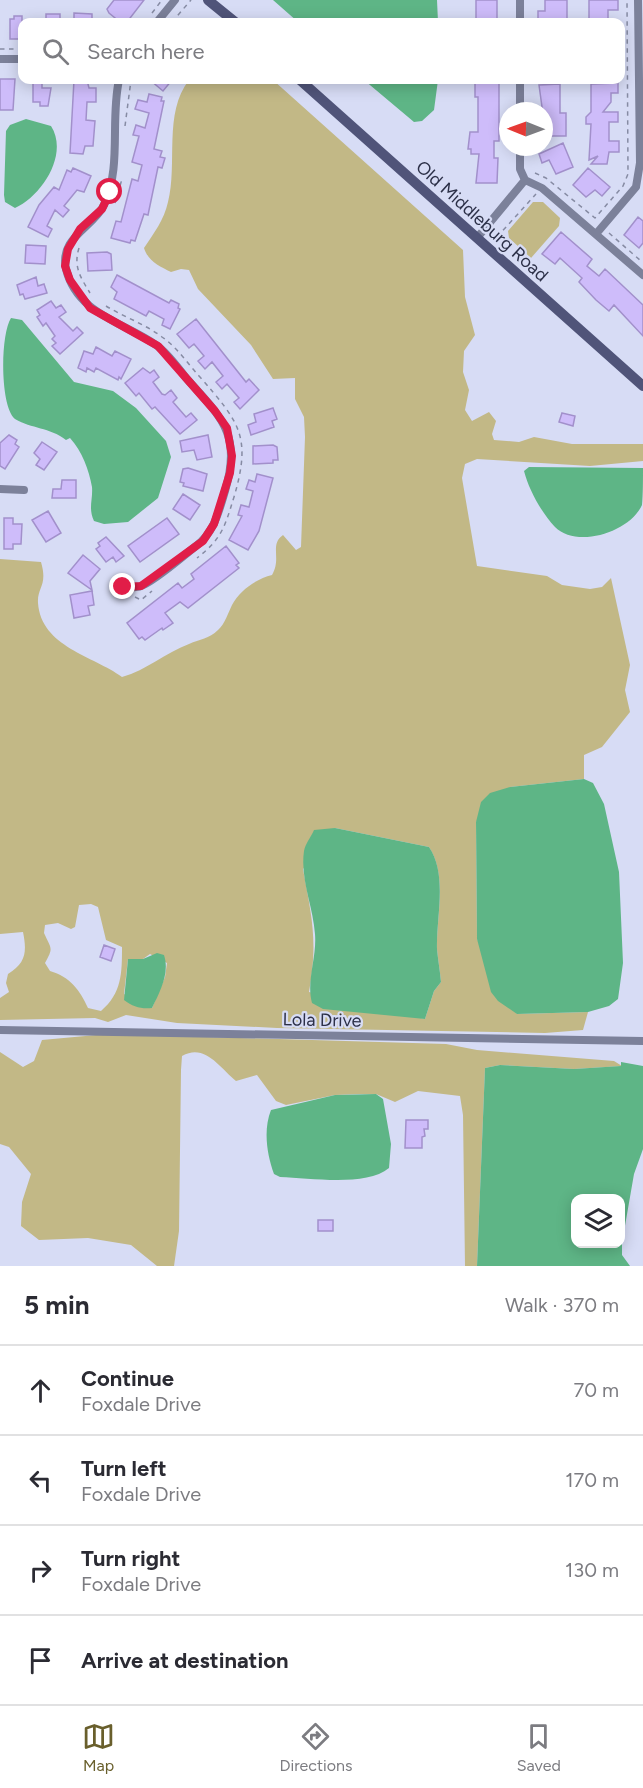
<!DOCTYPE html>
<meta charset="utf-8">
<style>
:root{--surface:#fff;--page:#f7f7f7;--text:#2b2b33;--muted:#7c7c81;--line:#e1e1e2;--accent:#695f2c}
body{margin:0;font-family:Figtree,sans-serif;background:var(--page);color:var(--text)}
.controls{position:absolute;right:18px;bottom:18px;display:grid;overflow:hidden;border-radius:12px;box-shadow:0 3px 15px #0003}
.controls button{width:54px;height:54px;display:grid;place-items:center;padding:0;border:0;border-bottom:2px solid var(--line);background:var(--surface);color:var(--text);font:30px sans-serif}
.compass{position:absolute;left:499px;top:102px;width:54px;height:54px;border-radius:50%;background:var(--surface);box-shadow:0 3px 15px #0003;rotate:271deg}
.stop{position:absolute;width:18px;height:18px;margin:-14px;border:4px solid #e11d48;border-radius:50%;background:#fff}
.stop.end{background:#e11d48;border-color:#fff;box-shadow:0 2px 6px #0008}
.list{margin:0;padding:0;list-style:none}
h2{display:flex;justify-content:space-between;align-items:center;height:78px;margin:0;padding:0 24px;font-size:26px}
h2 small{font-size:20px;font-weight:400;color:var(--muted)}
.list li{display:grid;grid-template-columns:39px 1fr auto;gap:18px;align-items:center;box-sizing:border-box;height:90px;padding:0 24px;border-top:2px solid var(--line)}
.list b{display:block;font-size:22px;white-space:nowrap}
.list p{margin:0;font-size:20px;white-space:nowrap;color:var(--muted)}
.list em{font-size:20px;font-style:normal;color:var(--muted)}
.icon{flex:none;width:33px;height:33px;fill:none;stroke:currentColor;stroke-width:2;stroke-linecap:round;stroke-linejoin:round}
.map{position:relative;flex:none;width:643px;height:1266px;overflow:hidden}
.search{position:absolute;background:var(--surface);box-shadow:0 3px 15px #0003;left:18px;right:18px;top:18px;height:66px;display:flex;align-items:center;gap:15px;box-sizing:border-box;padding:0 21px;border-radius:12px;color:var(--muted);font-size:22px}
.sheet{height:438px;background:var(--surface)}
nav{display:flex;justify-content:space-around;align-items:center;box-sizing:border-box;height:84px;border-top:2px solid var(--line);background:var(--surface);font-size:16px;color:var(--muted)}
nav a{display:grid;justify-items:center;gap:3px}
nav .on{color:var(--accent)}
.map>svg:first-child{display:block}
.green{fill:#c2b886;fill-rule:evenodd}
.water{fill:#5eb586;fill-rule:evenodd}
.building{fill:#cebcfa;stroke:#a290cb;stroke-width:1.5}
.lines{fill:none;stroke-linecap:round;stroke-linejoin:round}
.path{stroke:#868ba3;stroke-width:1.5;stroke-dasharray:4.5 4.5;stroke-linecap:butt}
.minor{stroke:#7c819a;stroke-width:8}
.secondary{stroke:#505479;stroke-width:10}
.route{stroke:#e11d48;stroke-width:8}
.labels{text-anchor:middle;stroke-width:4.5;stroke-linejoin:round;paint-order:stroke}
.street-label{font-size:18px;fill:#2c3048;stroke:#d7dcf5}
</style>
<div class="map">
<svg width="643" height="1266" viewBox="0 0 643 1266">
<rect width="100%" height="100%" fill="#d7dcf5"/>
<!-- green -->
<path class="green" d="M189 80H273L463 250 465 297 475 335 464 351 463 372 469 390 465 410 472 421 489 412 496 421 492 434 494 440 519 442 534 437 572 444H643V461L590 466 477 459 465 464 462 478 477 566 547 576 562 585 590 589 602 587 611 578 630 665 625 690 630 712 602 747 584 755V779L510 787 476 822 477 939 517 1014 588 1012 583 1030 545 1033 277 1028 177 1023 126 1015 108 1022 95 1018 0 1020V998L9 992 6 983 8 974C26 963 27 952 23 932L0 934V559L41 562C48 586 37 587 38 603 41 647 94 656 122 677 147 670 165 653 189 644 200 639 209 639 218 630 225 624 228 613 232 605 240 590 256 579 272 575 282 558 269 545 283 535L296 550 301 547 305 437 304 417 295 399V378L273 379 251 345 198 289 189 270 181 269 171 272C159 266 148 261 144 248 154 233 164 220 168 202 178 164 163 113 189 80ZM335 828 429 847C448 876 436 917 437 949 438 960 440 971 441 982L434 991 425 1019 309 992C318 942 312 918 303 869ZM91 904 98 907 106 940 122 947C122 973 122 993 101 1011L88 1008C80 990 70 977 50 971L45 963C54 947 51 949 44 933L45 925 58 923 71 929 75 927 79 905ZM150 954 167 963 165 977 152 1008 124 994 128 959H143Z
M533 202H543L560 218 559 226 531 258 509 238 508 231Z
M107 1034 446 1044 477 1050 614 1061 622 1066 574 1069 500 1065 485 1068 477 1266H465L463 1115 460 1096 418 1091 395 1102 376 1094H360L335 1095 286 1105 276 1101 257 1075 236 1081C219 1067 205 1043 182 1056L181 1070 179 1231 174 1266H157L131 1245 88 1238 39 1240 21 1226 22 1202 31 1174 9 1147 0 1144V1052L23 1067 34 1061 42 1040Z"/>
<!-- water -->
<path class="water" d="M273 0H437L438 22H298Z
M364 80H438L434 110 422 121 414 122Z
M26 119 51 126C69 154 42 196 15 208L5 202 4 195 6 131 10 125Z
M11 318 22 320 74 382 113 391 136 408 166 441 171 457 158 498 128 522 104 524 94 521C88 508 93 500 92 487 89 470 82 451 70 438L66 440C49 427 32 429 15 419 0 407 0 335 11 318Z
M529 467 643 468C643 479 643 495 642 505 630 532 577 549 555 527 541 512 529 490 524 471Z
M584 779 593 783 604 804 619 872 623 963 618 999 609 1006 588 1012 517 1014 498 1001 491 992 477 939 476 822 481 802 490 793 510 787Z
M335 828 429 847C448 875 436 917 437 949 438 960 440 971 441 982L434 991 425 1019 323 1009 312 1003C306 981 317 957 315 934 313 906 300 879 304 851 305 844 311 837 314 830Z
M157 953 164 955C170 973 160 992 152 1008 141 1009 133 1007 124 1000L128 959H143Z
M621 1062 643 1066V1149L634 1174 622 1243V1255L630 1266H477L485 1068 500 1065 574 1069 621 1066ZM576 1198H620V1244H576Z
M376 1094 383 1099 391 1144 389 1168C366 1187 311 1178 280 1177L274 1174C267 1155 263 1130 271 1110L335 1095Z"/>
<!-- building -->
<path class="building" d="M114 0H144L127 22H120L109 13 107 9Z
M476 0H497V22H476Z
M545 0H567V21H538V11H545Z
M589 0H618V10H608V20H589Z
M74 13 92 14V22H74Z
M46 14H60V22H46Z
M14 16H22V39H10V19H14Z
M0 79H15L13 110H0Z
M33 80H42V88H51L48 106H40V102H33Z
M74 80H87L89 88H96V102H87L86 120 95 121 93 146H85L83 154 70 153Z
M150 80H172L163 91Z
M475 80H499V141H494V158H498L497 183H476L479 154H471V149H468L470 132H478V97H475Z
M618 83V93H611V102L603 112H618V122H609V141H619V152H609L607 164H591L598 156 589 160 591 124H586V117L591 112V84Z
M560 84V113H566V136H546L539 85Z
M149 94 162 97 161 101H164L154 149 162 151 160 157 165 158 162 168 158 167 148 215 144 214 135 241 131 240 130 243 111 238 116 221 121 222 132 179 138 181 142 165 132 162 139 136 133 135 136 125 145 128 149 113 135 109 138 100 147 102Z
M563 143 573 167 556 174 549 160 542 163 539 154Z
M73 168 91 176 84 192 77 190 64 206 69 210 63 217 55 210 47 226 52 229 48 237 28 227 39 205 54 187 59 190 67 170 71 172Z
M588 168 610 187 602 196 595 190 586 197 573 185Z
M638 217 643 221V243L639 248 624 235Z
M561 232 592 259 587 266 599 276 605 269 643 305V336L614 305 609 311 596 300 579 282 582 278 560 258 555 264 542 254Z
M26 245 46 246 45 264 25 263Z
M107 252 111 254 112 270 88 271 87 253Z
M117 275 169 303 171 300 179 304 178 308 180 309 170 329 162 325 164 319 149 311 146 316 114 299 117 292 111 287Z
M36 277 38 286 44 284 47 293 25 299 23 294 20 295 17 285Z
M51 301 56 308 61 305 66 312 59 317 73 331 77 327 83 333 60 354 52 346 56 343 52 339 55 336 46 323 43 326 37 317 40 315 37 310Z
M196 319 246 382 249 379 259 390 240 409 234 402 239 398 227 384 222 389 216 382 223 376 212 362 205 369 198 361 204 356 194 344 189 348 177 334Z
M96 347 112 356 115 351 131 359 121 379 119 377 118 380 96 368 94 372 87 368 86 372 78 368 84 351 93 354Z
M143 368 150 373 154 370 159 377 153 382 162 394 165 395 171 390 177 398 173 402 186 417 191 413 197 420 180 434 155 407 152 409 139 393 136 396 125 383Z
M273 408 277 419 272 421 274 427 251 435 248 425 256 422 254 414Z
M562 413 575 416 573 426 559 422Z
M9 435 17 440 15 444 19 447 5 469 0 466V443Z
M208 435 212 457 197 460 194 450 182 452 180 441Z
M42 442 57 452 44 470 36 465 40 459 34 453Z
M273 445 277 447 278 460H273V463L253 464V446Z
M188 468 207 474 203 491 183 486 184 483 180 482 183 469Z
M257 474 273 478 259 531 248 550 229 540 242 516 238 515 241 505 249 507 253 491 246 489 249 480 255 482Z
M62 480H76V498H52L53 489H61Z
M183 494 200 505 190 520 173 509Z
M48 511 61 533 46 542 32 520Z
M4 518H13V524H22L21 544H13V549H4Z
M167 518 179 534 140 562 128 546Z
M106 537 124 556 116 562 113 557 106 562 96 549 100 546 98 543Z
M226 546 239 563 236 565 239 568 188 608 180 602 165 613 173 623 163 630 162 628 145 640 142 637 139 639 127 623 178 583 182 588 194 579 191 574Z
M83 555 100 569 90 581 92 590 68 573Z
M92 591 94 605 88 606 90 615 74 618 70 595Z
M104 945 115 949 111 961 100 957Z
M406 1120H428V1129H424L425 1136 422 1137V1148H405Z
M318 1220H333V1231H318Z"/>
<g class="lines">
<!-- path -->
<path class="path" d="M152 13 162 0
M143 22 149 17
M172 22 191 0
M0 49H22
M125 126 131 80
M535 173 546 178 595 218 623 186 628 174 627 0
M115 203 122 179
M609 233 641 261
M497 237 536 194
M79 248C73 267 81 278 90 293
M106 306C124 317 145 324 162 337 177 347 188 364 200 377 239 422 252 436 234 497 225 526 222 539 197 558
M135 597 141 600 152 591"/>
<!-- minor -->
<path class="minor" d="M520 0V22
M157 22 175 0
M0 59H22
M119 80C110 120 122 167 104 205 93 228 59 237 66 269 77 314 123 322 156 345 168 353 178 368 187 379 222 418 242 435 225 491 219 511 214 533 196 546 183 556 155 581 141 586 136 588 128 587 123 587
M520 80V111
M520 147V169L525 180
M525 180 542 188 643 275
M596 234 636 187 640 163 638 0
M477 238 525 180
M0 489 24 490
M0 1030 643 1041"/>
<!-- secondary -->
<path class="secondary" d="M208 0 235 22
M300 80 643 386"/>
</g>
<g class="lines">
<!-- route -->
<path class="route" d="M110 192 102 209 80 229 68 249 65 266 70 280 90 308 158 346 215 411 227 428 232 456 230 473 214 524 203 541 141 586 123 587"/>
</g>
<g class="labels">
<!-- street labels -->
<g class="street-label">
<text transform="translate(482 221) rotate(42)" y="6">Old Middleburg Road</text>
<text transform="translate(322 1020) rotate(1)" y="6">Lola Drive</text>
</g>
</g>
</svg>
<div class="controls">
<button><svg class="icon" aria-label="layers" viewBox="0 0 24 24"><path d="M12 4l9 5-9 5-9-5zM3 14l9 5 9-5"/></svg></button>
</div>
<svg class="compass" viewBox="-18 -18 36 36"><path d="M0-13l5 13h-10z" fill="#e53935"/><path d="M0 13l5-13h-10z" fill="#7c7c81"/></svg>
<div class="stop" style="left:110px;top:192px"></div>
<div class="stop end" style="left:123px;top:587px"></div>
<div class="search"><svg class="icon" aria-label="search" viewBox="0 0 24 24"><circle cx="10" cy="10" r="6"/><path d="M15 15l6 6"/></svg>Search here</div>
</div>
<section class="sheet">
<h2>5 min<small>Walk · 370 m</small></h2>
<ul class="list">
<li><svg class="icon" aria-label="ahead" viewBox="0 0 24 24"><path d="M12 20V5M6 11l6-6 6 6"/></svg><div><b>Continue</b><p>Foxdale Drive</p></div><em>70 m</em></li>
<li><svg class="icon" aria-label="left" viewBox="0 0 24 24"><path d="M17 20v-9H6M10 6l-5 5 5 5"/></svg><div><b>Turn left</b><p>Foxdale Drive</p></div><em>170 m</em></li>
<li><svg class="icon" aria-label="right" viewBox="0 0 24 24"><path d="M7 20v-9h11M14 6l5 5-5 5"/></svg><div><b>Turn right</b><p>Foxdale Drive</p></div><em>130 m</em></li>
<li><svg class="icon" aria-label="arrive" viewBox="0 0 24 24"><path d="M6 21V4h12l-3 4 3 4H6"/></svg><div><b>Arrive at destination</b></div></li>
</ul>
</section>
<nav>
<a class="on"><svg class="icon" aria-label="map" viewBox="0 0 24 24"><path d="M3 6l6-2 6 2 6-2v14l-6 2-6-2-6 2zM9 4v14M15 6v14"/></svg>Map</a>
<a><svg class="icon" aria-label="directions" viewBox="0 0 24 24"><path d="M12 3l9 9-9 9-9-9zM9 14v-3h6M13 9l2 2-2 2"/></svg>Directions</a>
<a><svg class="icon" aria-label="saved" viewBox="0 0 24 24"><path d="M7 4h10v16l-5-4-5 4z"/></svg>Saved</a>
</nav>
